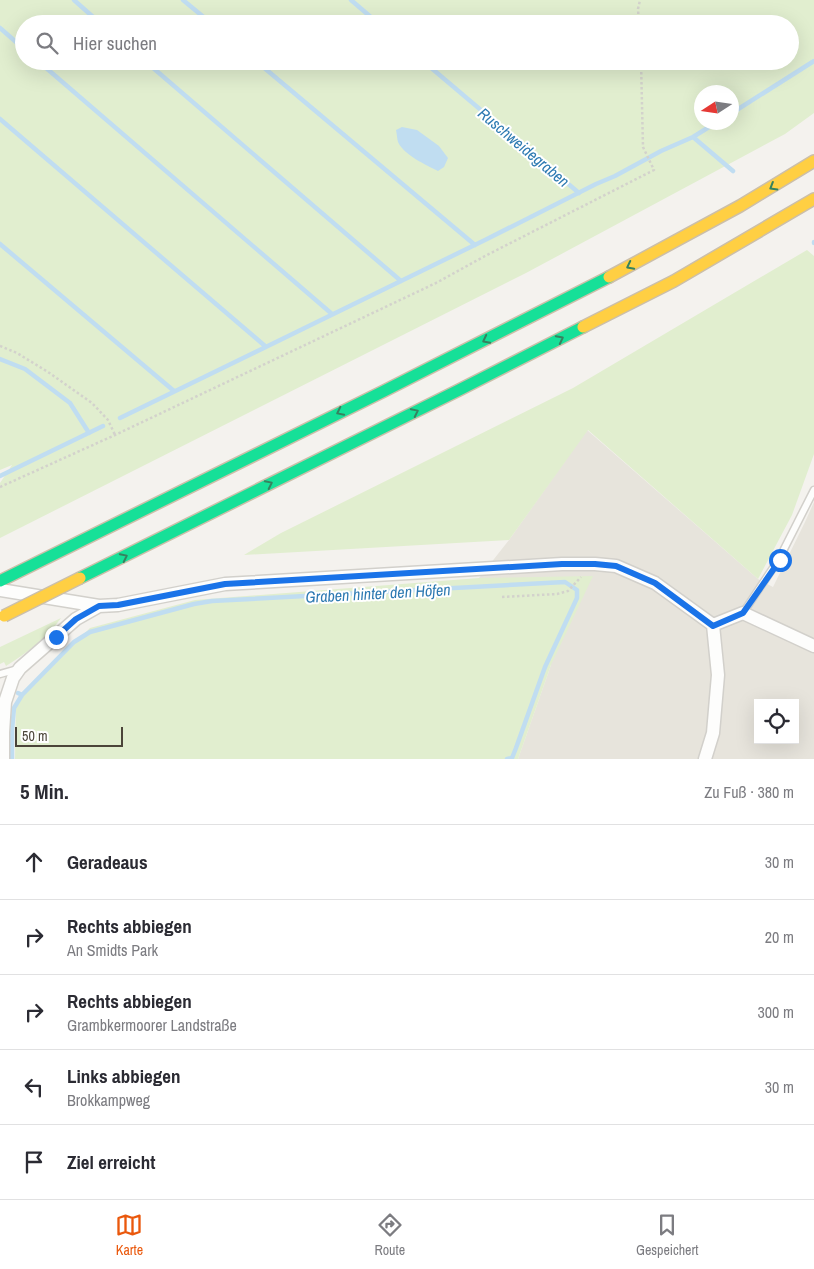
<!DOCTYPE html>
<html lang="de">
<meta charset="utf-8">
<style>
:root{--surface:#fff;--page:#f7f7f7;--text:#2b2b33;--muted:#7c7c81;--line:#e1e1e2;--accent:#ea580c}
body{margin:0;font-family:"Archivo Narrow",sans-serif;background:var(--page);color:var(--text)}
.controls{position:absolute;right:15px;bottom:15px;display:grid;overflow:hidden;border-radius:0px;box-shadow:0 5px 20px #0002}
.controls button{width:45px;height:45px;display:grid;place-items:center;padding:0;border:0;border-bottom:1px solid var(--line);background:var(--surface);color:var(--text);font:25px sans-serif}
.compass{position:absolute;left:694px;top:85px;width:45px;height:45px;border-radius:50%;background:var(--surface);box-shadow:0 5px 20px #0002;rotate:258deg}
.scale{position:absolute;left:15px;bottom:12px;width:108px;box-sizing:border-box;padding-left:5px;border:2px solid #4b4439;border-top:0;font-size:14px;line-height:18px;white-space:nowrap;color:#4b4439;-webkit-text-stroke:4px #fff;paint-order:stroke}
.stop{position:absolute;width:15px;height:15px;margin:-11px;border:4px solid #1a73e8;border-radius:50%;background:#fff}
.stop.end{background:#1a73e8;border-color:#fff;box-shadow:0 1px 5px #0008}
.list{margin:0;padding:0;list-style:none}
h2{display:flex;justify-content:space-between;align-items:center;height:65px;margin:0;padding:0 20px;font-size:21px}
h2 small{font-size:16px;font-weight:400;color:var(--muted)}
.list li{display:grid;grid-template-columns:32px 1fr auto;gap:15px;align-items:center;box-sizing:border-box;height:75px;padding:0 20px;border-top:1px solid var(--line)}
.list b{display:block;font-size:19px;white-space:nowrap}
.list p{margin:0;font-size:16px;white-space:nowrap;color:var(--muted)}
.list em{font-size:16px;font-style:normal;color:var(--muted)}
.icon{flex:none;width:28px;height:28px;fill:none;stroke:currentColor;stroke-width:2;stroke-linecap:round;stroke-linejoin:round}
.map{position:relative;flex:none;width:814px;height:759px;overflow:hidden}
.search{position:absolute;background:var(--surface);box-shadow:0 5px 20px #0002;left:15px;right:15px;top:15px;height:55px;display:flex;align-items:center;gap:12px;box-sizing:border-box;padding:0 18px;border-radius:28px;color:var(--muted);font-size:19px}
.sheet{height:440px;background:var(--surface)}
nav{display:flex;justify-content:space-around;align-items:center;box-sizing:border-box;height:70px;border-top:1px solid var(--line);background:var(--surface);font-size:14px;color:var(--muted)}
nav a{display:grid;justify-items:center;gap:2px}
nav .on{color:var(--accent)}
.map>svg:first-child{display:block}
.residential{fill:#e7e4dc;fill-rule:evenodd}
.green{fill:#e1eecf;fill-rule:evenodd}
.water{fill:#c0ddf1}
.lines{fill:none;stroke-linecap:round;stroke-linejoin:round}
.stream{stroke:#c0ddf1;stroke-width:4.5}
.lane-casing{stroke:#d2d0cb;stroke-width:9}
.street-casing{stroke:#d2d0cb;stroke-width:15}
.fast-casing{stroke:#ccbfa9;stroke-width:14}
.slow-casing{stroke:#ccbfa9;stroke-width:14}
.path{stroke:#d3d2cc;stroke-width:2.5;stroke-dasharray:2.5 2.5;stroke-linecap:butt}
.lane{stroke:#fdfdfc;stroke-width:6}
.street{stroke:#fdfdfc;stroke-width:12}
.fast{stroke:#16e098;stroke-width:11}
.slow{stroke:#ffcf43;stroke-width:11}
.slow-bridge-casing{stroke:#ccbfa9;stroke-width:14;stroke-linecap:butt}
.slow-bridge{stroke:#ffcf43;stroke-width:11}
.oneway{stroke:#36825f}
.route{stroke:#1a73e8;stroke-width:6}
.labels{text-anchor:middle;stroke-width:4;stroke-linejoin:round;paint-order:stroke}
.water-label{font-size:16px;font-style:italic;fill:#2e7ab2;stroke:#fff}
</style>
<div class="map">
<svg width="814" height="759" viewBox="0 0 814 759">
<rect width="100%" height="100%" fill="#f4f2ee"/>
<!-- residential -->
<path class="residential" d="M587 430 758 579 773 587 805 522 814 502V759H518L551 665 479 578 509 540ZM758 703H795V740H758Z"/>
<!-- green -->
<path class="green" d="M0 0H814V113L785 134 526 273 0 538V483L12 465 0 470ZM24 24H790V61H24ZM702 92H732V122H702Z
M807 250 814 256V454L792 515 758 579 588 430 509 540 244 555 281 533 573 388Z
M593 576 551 665 518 759H15L16 703 90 628 195 600 479 578Z
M61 618C47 638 27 653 6 666L4 662 0 664V647Z"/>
<!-- water -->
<path class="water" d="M402 127 417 130 439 146 448 158 444 167 438 171C426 165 404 155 398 142 397 139 397 134 396 130Z"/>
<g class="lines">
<!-- stream -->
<path class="stream" d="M74 0 101 24
M183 0 212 24
M351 0 379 24
M0 28 24 49
M38 61 332 314
M145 61 401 281
M256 61 475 245
M423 61 579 193
M732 113 814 61
M0 119 265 346
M693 137 717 122
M814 242V243
M0 244 174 391
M0 359 25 369 70 403 89 433
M120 418 485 240 596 184 615 176 661 151 693 137 733 171
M0 476 103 426
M18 693 22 695 74 642 90 632 194 604 212 601 565 582 577 590V598L545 667 516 748 512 758 507 759
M12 759V730L14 708 22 695"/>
<defs>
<path id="lane" d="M743 613 779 559 814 490
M0 674 18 669"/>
<path id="street" d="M0 590 99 606 118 605 225 584 562 564H595L616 566 655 583 713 625 718 675 713 733 705 759
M713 625 743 613 814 646
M3 759V732L5 702 13 678 20 668 76 619 99 606"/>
<path id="fast" d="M80 578 459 390 583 327
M0 581 384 391 609 277"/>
<path id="slow" d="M609 277 740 206 814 161
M583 327 674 281 814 199"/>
</defs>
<!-- lane casing -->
<use href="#lane" class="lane-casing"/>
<!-- street casing -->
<use href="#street" class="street-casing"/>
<!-- fast casing -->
<use href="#fast" class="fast-casing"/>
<!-- slow casing -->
<use href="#slow" class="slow-casing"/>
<!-- path -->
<path class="path" d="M639 24 638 9 640 0
M0 346 17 353 48 372 92 403 108 420 115 435
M0 487 115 435 436 283 485 256 654 170 643 147 641 61
M502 597 557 594 568 591 581 577"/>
<!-- lane -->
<use href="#lane" class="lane"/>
<!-- street -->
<use href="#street" class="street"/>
<!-- fast -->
<use href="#fast" class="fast"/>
<!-- slow -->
<use href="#slow" class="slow"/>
<defs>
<path id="slow-bridge" d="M4 616 80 578"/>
</defs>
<!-- slow-bridge casing -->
<use href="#slow-bridge" class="slow-bridge-casing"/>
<!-- slow-bridge -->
<use href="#slow-bridge" class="slow-bridge"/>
</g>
<!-- one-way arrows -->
<defs><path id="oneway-chevron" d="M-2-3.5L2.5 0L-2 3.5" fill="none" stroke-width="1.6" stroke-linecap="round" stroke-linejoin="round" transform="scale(1.25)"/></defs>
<g class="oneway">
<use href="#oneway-chevron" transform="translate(773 187) rotate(149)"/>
<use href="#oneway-chevron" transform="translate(630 266) rotate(153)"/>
<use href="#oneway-chevron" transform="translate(560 339) rotate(-27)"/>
<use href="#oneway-chevron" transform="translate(486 340) rotate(153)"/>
<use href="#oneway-chevron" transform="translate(340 412) rotate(154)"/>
<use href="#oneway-chevron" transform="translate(415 412) rotate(-26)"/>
<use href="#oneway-chevron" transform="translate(269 484) rotate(-26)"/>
<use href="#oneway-chevron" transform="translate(124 557) rotate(-26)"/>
</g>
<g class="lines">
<!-- route -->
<path class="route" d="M56 637 76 619 99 606 118 605 225 584 562 564H595L616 566 655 583 713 626 743 613 780 560"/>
</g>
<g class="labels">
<!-- water labels -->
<g class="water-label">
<text transform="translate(524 147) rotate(40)" y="6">Ruschweidegraben</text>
<text transform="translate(378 593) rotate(-3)" y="6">Graben hinter den Höfen</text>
</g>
</g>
</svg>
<div class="controls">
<button><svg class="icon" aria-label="locate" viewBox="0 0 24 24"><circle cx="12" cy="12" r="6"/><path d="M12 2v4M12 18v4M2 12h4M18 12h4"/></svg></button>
</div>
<svg class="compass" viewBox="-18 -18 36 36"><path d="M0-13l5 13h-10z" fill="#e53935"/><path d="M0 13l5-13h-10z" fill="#7c7c81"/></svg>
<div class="scale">50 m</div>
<div class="stop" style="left:780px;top:560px"></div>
<div class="stop end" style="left:56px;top:637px"></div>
<div class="search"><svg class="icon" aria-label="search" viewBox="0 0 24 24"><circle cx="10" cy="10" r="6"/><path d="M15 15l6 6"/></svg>Hier suchen</div>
</div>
<section class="sheet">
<h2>5 Min.<small>Zu Fuß · 380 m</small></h2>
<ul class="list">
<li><svg class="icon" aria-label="ahead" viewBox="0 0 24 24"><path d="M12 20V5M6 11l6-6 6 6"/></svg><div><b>Geradeaus</b></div><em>30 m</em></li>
<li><svg class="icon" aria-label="right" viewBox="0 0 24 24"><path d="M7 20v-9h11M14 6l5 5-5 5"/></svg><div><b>Rechts abbiegen</b><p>An Smidts Park</p></div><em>20 m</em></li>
<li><svg class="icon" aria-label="right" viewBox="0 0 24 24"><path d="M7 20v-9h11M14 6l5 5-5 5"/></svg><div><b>Rechts abbiegen</b><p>Grambkermoorer Landstraße</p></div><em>300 m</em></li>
<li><svg class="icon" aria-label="left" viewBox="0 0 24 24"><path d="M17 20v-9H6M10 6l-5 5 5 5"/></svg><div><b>Links abbiegen</b><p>Brokkampweg</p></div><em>30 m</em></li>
<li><svg class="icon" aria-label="arrive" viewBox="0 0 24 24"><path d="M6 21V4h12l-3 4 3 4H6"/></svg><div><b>Ziel erreicht</b></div></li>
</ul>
</section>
<nav>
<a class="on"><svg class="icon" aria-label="map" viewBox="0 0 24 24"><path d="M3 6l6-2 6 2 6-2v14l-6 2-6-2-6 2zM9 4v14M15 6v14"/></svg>Karte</a>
<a><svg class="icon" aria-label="directions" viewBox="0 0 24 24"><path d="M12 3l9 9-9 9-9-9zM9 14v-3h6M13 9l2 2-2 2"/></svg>Route</a>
<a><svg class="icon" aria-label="saved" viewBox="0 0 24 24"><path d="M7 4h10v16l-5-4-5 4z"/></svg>Gespeichert</a>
</nav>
